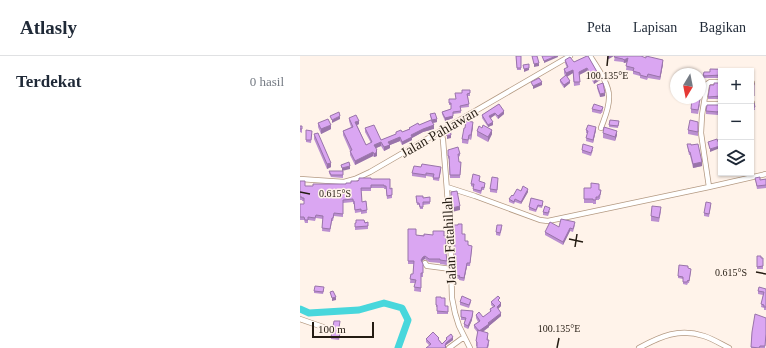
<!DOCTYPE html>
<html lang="id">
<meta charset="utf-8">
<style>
:root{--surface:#fff;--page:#f6f6f7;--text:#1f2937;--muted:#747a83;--line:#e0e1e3}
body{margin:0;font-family:"Times New Roman",serif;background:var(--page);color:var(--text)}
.controls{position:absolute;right:12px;top:12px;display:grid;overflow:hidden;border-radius:0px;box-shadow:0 1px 3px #0004}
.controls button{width:36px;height:36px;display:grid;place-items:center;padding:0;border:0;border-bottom:1px solid var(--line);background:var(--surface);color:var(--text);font:20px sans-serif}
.compass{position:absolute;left:370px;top:12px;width:36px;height:36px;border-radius:50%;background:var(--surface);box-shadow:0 1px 3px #0004;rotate:190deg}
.scale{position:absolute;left:12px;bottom:10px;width:62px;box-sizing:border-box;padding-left:4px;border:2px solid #241b12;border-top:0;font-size:11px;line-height:14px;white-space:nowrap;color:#241b12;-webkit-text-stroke:3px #fff3ea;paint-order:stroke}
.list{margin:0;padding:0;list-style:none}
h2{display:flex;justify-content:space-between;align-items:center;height:52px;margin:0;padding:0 16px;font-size:17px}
h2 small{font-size:13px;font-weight:400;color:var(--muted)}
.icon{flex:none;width:22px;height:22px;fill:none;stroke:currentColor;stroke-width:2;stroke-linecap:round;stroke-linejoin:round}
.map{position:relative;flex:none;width:466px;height:292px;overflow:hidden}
header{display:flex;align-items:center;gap:24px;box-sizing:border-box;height:56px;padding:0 20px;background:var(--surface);border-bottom:1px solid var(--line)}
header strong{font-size:19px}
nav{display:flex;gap:22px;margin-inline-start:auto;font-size:14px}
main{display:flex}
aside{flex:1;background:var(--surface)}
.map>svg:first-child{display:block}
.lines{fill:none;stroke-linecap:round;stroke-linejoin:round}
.river{stroke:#48d7dc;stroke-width:7}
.minor-casing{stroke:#b49a83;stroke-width:6}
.minor{stroke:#fff;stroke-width:4.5}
.wall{fill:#bb8fd0}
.shaded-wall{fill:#9974a9}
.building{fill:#daa6f2;stroke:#9974a9}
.ticks{fill:none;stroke:#241b12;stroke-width:1.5}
.labels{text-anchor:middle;stroke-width:3;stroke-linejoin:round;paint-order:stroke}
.street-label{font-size:14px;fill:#241b12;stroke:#fff3ea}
.ticks-label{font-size:10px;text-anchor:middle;fill:#241b12;stroke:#fff3ea;stroke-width:3;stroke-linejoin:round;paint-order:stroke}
</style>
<header>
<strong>Atlasly</strong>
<nav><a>Peta</a><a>Lapisan</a><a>Bagikan</a></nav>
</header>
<main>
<aside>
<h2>Terdekat<small>0 hasil</small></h2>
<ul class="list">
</ul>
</aside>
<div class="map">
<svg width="466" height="292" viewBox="0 0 466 292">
<rect width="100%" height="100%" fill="#fff3ea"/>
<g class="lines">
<!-- river -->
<path class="river" d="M0 253 9 257 59 254 84 247 102 252 108 264 98 292"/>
<defs>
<path id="minor" d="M290 0C297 11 310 29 309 42 309 53 304 63 301 72
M451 27H452
M451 47H452
M404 48H421
M141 75 143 84 150 173 152 242 155 257 159 270 170 292
M0 123 44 126 55 123 70 116 270 0
M147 131 175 140 240 164 248 165 409 131 466 118
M409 131 401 77 402 59 407 28 410 26H421
M125 207 127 210H128L151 213
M0 263 23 271
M149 292 164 281
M339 292C361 280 379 272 404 280 413 283 421 288 429 292"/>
</defs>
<!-- minor casing -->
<use href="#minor" class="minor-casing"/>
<!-- minor -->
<use href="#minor" class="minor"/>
</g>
<!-- wall -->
<path class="wall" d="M216 0H221V14H217Z
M287 0 300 24 294 28 287 15 279 19 280 29 274 30 273 17 267 21 270 27 264 32 260 26V24L265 20 264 17V13L267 12 265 7V4L274 6Z
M315 0 363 8 360 24 348 22 347 24 340 22V20L333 18V15L326 14 327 6 324 7 323 6 314 5Z
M410 13 451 14V23V15H421V22H403L404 16H410Z
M421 27V43H408V41Z
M451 27H454V43H451Z
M297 29 305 40 300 41 297 32Z
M170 34V40H168L169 51 160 52 161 57 153 58V62L145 65 142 58V56L151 53V49H149V43H156Z
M454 47 455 54H451V48Z
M199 48 204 58 198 63 195 59 191 62 193 69 188 71 182 62V59Z
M400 48 398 58 391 57V53Z
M421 49V58H418V59L406 58V55Z
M292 53 303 54 302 57H301V58L292 56Z
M130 58 137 66 133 67 134 73 123 76 112 82V84L102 89 100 85 90 89V92L84 95 81 90 76 92 77 94V100L74 101 73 100 55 109 50 99V95L43 79V75L51 71 49 65V62L59 68 57 69 66 89 71 87 65 76V72L81 84 96 78V76H102L109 73V72L119 69 131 64Z
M310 64 319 65 318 72 309 71Z
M398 66V80L388 78V74Z
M18 67 31 73 21 78 18 71Z
M0 70H2V77L0 76Z
M173 70 171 84 169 83 168 88 162 87V83L165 72Z
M6 74 12 78 11 87 6 86Z
M286 74H296L293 87 286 85 287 77H286Z
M177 75 192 78 188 86 177 80Z
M303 77 317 79 315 85 303 82Z
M14 78 31 111 27 113 14 83Z
M387 88 402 110 393 112 390 99H389Z
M148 94 160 98V100L158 101 159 106H161L160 122H150L149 102 148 103Z
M282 94H293L291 100 282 97Z
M141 114 139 125 133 124V121L126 120V122L112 120V117Z
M29 115H43V122L31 121 29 117Z
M180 122 179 125 185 129 184 134H182L181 138 173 135V131L171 130V128Z
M455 122 460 124 466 123V132L457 133Z
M71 123H90V133L92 139V142L87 143 86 133H84V132H71V135H61L62 146 66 145 67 157 61 158V156L55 157 54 148H53V146L43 147V161L34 160 33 165H32L30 176 22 175 23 163 16 162 15 165 8 164V167H5L4 164H0V148H4V145H2V144H0V125L5 130H13L46 128Z
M198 125 197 137 190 136V133Z
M284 132 301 134 300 143H299V144H296V148H293V147H284Z
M221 135 228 136 221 148 215 146 214 148 209 146V143L213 140Z
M116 140 123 142 130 141V148L123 149V153H120L119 149H117Z
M243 148 242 152 238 151 236 156 229 154V151Z
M411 149 409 161 404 160V157Z
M250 155 248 160 243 159V156Z
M361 155 359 166 351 165V160Z
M68 166V173L55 174V167Z
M154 169 162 178 165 185 168 189 172 193 170 210H167L164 225 159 224V223L155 222 156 204H155Z
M275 169 273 176 270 175 263 189 245 179V176Z
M202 172 200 180 196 179V176Z
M108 173 116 179 144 180 147 209 140 208V207L129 206 125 203 123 204 122 206 123 208V221H121V236L114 235 115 227H110L111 218H113L114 208H108Z
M457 200 463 202V213H457Z
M388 212 391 216 389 227H388L387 229 383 228V223L378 222V220Z
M466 233V254H464V252L461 251 463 239 458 238V235Z
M24 234 23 238 14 237V235Z
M136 241 145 250H148V258H137V251H136Z
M200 245 201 250 198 253 201 260 189 270V271L183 276 188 282V284L189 289 188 292 176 290V285L178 277 174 272V269L178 266 176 262V259L183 261 190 256V253L193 251 191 249V246Z
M160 246H171L169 252 160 249Z
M161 254 172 264 168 273 164 271V268L165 264H161Z
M466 262V283L465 292H451L452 276Z
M40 272 41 275 39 284 31 283V281Z
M146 282 153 284 146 289V292L129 289 126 286V283L139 284 142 288 146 284Z"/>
<!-- shaded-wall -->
<path class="shaded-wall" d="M256 0H258V1L244 7V5Z
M308 0H314L307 4V1Z
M328 2V6L324 7V4Z
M363 4V8L360 24V21Z
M239 7V10L234 11V8Z
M229 12V14L224 16V13Z
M287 12V15L279 19V16Z
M273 14V17L266 21V17Z
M300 21V24L294 28V24Z
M270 25V27L264 32V29Z
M242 26V29L233 33V30Z
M305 37V40L300 41V38Z
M204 55V58L198 63V60Z
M195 57V59L189 63V60Z
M40 60V63L32 67V64Z
M153 60V62L145 65V62Z
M137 63V66L132 67V64Z
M59 65V68L55 70V66Z
M173 66V70L171 84V79Z
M193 66V69L188 71V69Z
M31 69V73L21 78V73Z
M134 69V73L123 76 112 82V84L102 89V86L107 83 111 79 123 73Z
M296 71V74L293 87V84Z
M192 74V78L188 86V81Z
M317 75V79L315 85V81Z
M151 79V82L147 83V80Z
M100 81V85L90 89V92L84 95V91L88 86Z
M81 86V90L74 93V89Z
M420 90V92L410 96V93Z
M77 94V100L74 101V98Z
M73 96V100L55 109V105Z
M402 106V110L393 112V108Z
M31 107V111L27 113V108Z
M50 110V113L42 115V112Z
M228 133V136L221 148V146Z
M160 150V154L152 156V152Z
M270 172V175L263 189V186Z
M125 200V203L123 204 121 208V204L123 201Z
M167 207V210L164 225V222Z
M36 241V244L32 245V242Z
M201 247V250L197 254V251Z
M173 255 172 264 168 273V270Z
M201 257V260L189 270V271L179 278V275Z
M153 281V284L146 289 145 291 146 292H145V290L146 287Z"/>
<!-- building -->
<path class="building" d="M216 0H221V12H217Z
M232 0H237L239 7 234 8Z
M242 0H256L244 5Z
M287 0H288L300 21 294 24 287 12 279 16 280 26H274L273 14 266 17 264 13 268 11 265 4 270 1 274 6Z
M315 0H341L346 2V0L363 4 360 21 348 18 347 21 340 19V17L333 15 334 12 326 10 328 2 324 4 323 3 314 1Z
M229 8V12L224 13 223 9Z
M410 13 451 14V20V15H421V19L403 20 404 16H410Z
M266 19 270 25 264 29 260 24Z
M239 22 242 26 233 30 231 26Z
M303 27 305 37 300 38 297 29Z
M414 27H421V40L408 41 410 29H414Z
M451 27H454V40H451Z
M400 30H402L401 38 400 37Z
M162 34H170V37L167 38 169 48 160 50 161 55 153 56V60L145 62 142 56 151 53V47H149V43H156L155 37H162Z
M392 42 400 43 398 54 391 53Z
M454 47 455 51 451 52V48Z
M199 48 204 55 198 60 195 57 189 60 193 66 188 69 182 59Z
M294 48 303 51 302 54H301V55L292 53Z
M407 49H421V55H418V56L406 55Z
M39 56 40 60 32 64 30 60Z
M135 57 137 63 132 64 130 58Z
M56 59 59 65 55 66 66 89 72 86 65 72 74 69 81 84 96 78V76L101 74 102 76 110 73 109 72 118 67 119 69 131 64 134 69 123 73 111 79 112 81 102 86 100 81 88 86 90 89 84 91 81 86 74 89 77 94 76 95 77 96 74 98 73 96 55 105 50 95 52 94 43 75 53 71 49 62Z
M28 63 31 69 21 73 18 67Z
M310 64 319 65 318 70 309 69Z
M390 64 398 66V76L388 74Z
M166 65 173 66 171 79H169L168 84 162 83 164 72H165Z
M183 69 192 74 188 81 177 75 179 70 182 72Z
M288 69 296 71 293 84 286 82 288 75 286 74Z
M0 70H2V73H0Z
M304 71 317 75 315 81 303 77Z
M150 72 151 79 147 80 145 74Z
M6 74 12 75 11 84H6Z
M18 77 31 107 27 108 14 78Z
M417 83 420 90 410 93 408 86Z
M283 88 293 91 291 97 282 94Z
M387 88H391V89L398 88 402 106 393 108 390 96H389Z
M158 91 160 98H158L159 106H161L160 119H150L149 100H148V94Z
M49 106 50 110 42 112 41 109Z
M122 108 141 111 139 122H133L134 118 126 117V119L112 117 114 110 121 111Z
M29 115H43V119H31Z
M173 118 180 120 179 125 185 127 184 132 182 131 181 135 173 133 174 128H171Z
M192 121 198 122 197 134 190 133Z
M460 121V124L466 123V129L457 130 455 122Z
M59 122H71V123H90V133L92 132V139L87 140 86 130H84V129H71V132H61L62 146 66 145 67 154 61 155V153L55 154 54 145H53V143L43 144V158L34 157 33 162H32L30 173 22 172 23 160 16 159 15 162 8 161V164H5L4 161H0V148H4V142H2V141H0V125H5V130H13V128H46V127H51V125H58L59 124Z
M291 127 299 128V134H301L300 139H299V141H296V144H293V143H284V132H291Z
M223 130 228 133 221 146 215 143 214 146 209 143 212 139 213 140 217 133 221 135Z
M157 135 160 150 152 152 151 136Z
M116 140H123V142L130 141V146H123V151H120L119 147H117Z
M231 142 243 145 242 150 238 149 236 154 229 151Z
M406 146 411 147 409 158 404 157Z
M245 150 250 152 248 157 243 156Z
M352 150 361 151 359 162 351 160Z
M261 163 275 166 273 173 270 172 263 186 245 176 250 166 259 171Z
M56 164H64L65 167 68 166V170L55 171V167H56Z
M158 168H162V178H165V185H168V189L172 190 170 207H167L164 222 159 221 160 220 155 219 156 201H155L154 169H158Z
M197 169H202L200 177 196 176Z
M108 173H116V179L124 180V178L133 179V175H144V180H146V197L147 205 140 204V203H129L125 200 123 201 121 204 123 208V217H121V232L114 231 116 224 110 223 111 218H113L114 205H108Z
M457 200H461V202H463V210L457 211Z
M379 209 388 210V212L391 213 389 225 388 224 387 226H383V221L378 220Z
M15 230 24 231 23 236 14 235Z
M459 231 466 233V251H464V249L461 248 464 236 458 235Z
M33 235 36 241 32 242 30 236Z
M162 240 171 244 169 249 160 246Z
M198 240 200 242 198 244 201 247 197 251 201 257 188 267 189 268 179 275 174 269 180 265 176 259 179 256 183 261 191 255 190 253 195 250 191 246Z
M136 241H141V242H145V250H148V256L137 255V249H136Z
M161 254 173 255 172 261 168 270 164 268 166 262 161 261Z
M455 258 466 262V278L465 290H460L459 292 451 291 452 276Z
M34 265H40L39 272H41L39 282 31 281Z
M178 274 188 277 187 284H189L187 292H177V286L176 285Z
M133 276 139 282 138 283 142 288 147 283 146 282 151 278 153 281 146 287 145 290 146 291 145 292H126L131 288 126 283Z"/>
<!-- ticks -->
<path class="ticks" d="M307 10 308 0M0 136 10 138M269 183 283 186M275 191 277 178M456 216 466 218M257 292 259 282"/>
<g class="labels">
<!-- street labels -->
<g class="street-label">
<text transform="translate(139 76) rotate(-30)" y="5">Jalan Pahlawan</text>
<text transform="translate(149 185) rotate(-93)" y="5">Jalan Fatahillah</text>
</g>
</g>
<g class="ticks-label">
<text x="307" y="23">100.135°E</text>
<text x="35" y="141">0.615°S</text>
<text x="431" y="220">0.615°S</text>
<text x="259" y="276">100.135°E</text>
</g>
</svg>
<div class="controls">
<button>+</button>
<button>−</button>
<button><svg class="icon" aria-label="layers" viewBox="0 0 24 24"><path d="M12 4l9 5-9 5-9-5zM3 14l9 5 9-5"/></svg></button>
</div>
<svg class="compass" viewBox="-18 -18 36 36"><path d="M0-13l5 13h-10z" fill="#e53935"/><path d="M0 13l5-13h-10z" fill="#747a83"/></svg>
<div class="scale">100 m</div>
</div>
</main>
